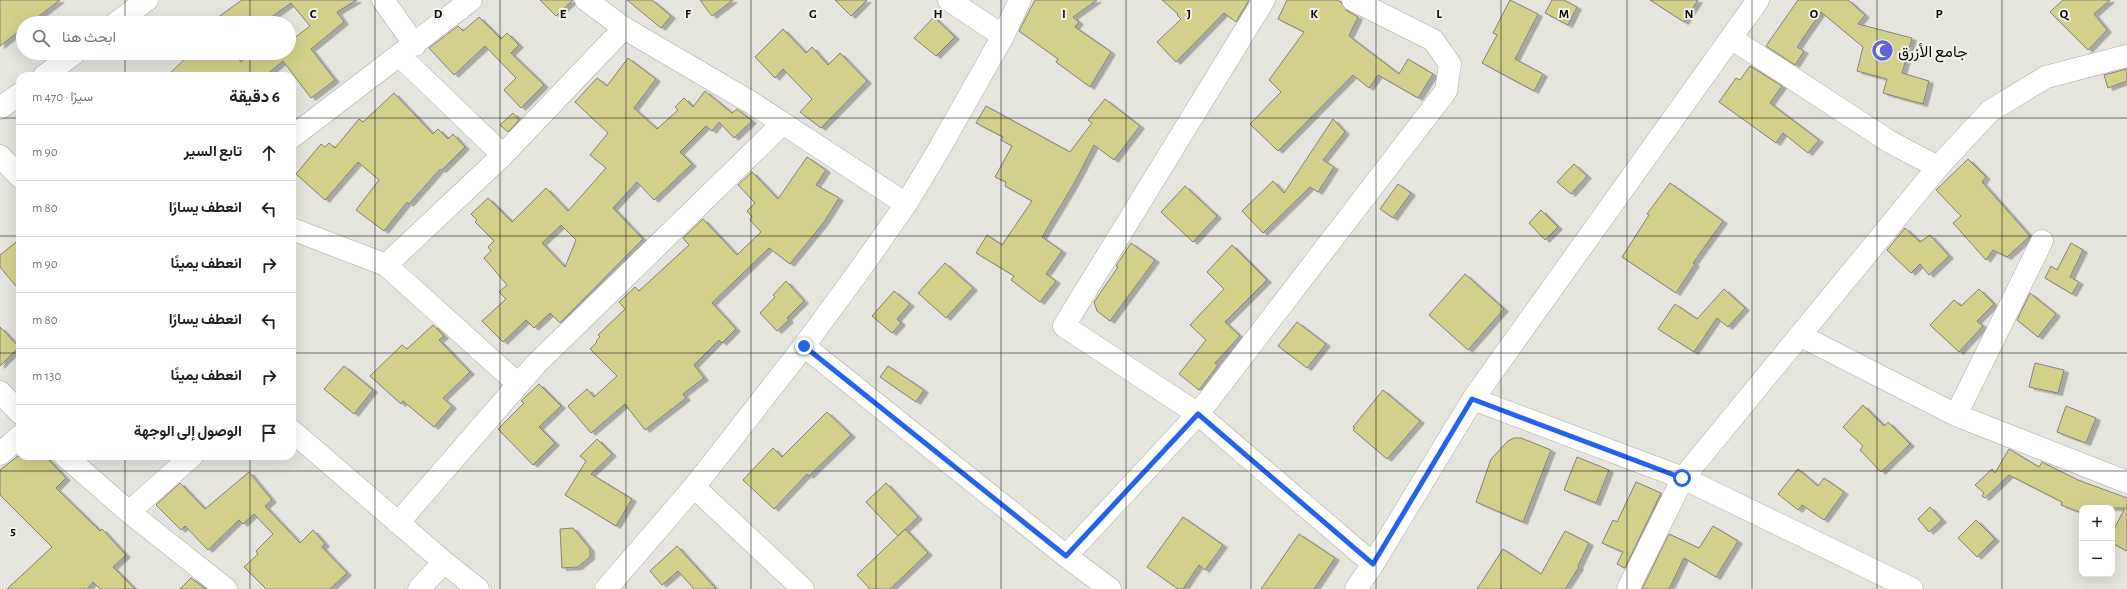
<!DOCTYPE html>
<html lang="ar">
<meta charset="utf-8">
<style>
:root{--surface:#fff;--page:#f2f2f2;--text:#202124;--muted:#757577;--line:#e0e0e0}
body{margin:0;font-family:"Alegreya Sans",Vazirmatn,sans-serif;background:var(--page);color:var(--text);direction:rtl}
.controls{position:absolute;right:12px;bottom:12px;display:grid;overflow:hidden;border-radius:8px;box-shadow:0 4px 16px #0002}
.controls button{width:36px;height:36px;display:grid;place-items:center;padding:0;border:0;border-bottom:1px solid var(--line);background:var(--surface);color:var(--text);font:20px sans-serif}
.stop{position:absolute;width:12px;height:12px;margin:-9px;border:3px solid #2563eb;border-radius:50%;background:#fff}
.stop.end{background:#2563eb;border-color:#fff;box-shadow:0 1px 4px #0008}
.list{margin:0;padding:0;list-style:none}
h2{display:flex;justify-content:space-between;align-items:center;height:52px;margin:0;padding:0 16px;font-size:17px}
h2 small{font-size:13px;font-weight:400;color:var(--muted)}
.list li{display:grid;grid-template-columns:26px 1fr auto;gap:12px;align-items:center;box-sizing:border-box;height:56px;padding:0 16px;border-top:1px solid var(--line)}
.list b{display:block;font-size:15px;white-space:nowrap}
.list em{font-size:13px;font-style:normal;color:var(--muted)}
.icon{flex:none;width:22px;height:22px;fill:none;stroke:currentColor;stroke-width:2;stroke-linecap:round;stroke-linejoin:round}
.map{position:relative;flex:none;width:2127px;height:589px;overflow:hidden;direction:ltr}
.search{position:absolute;background:var(--surface);box-shadow:0 4px 16px #0002;left:16px;top:16px;width:280px;height:44px;display:flex;align-items:center;gap:10px;box-sizing:border-box;padding:0 14px;border-radius:22px;color:var(--muted);font-size:15px}
.panel{position:absolute;background:var(--surface);box-shadow:0 4px 16px #0002;left:16px;top:72px;width:280px;height:388px;border-radius:12px;direction:rtl}
.map>svg:first-child{display:block}
.building{fill:#d2d08b;stroke:#83837c;fill-rule:evenodd;filter:url(#shadow)}
.lines{fill:none;stroke-linecap:round;stroke-linejoin:round}
.minor-casing{stroke:#aeaea6;stroke-width:23}
.minor{stroke:#fff;stroke-width:22}
.route{stroke:#2563eb;stroke-width:5}
.grid{fill:none;stroke:#0c0c0a;stroke-width:1;stroke-opacity:0.55}
.labels{text-anchor:middle;stroke-width:4;stroke-linejoin:round;paint-order:stroke}
.poi-label{font-size:16px;fill:#0c0c0a;stroke:#f3f3eb;text-anchor:start}
.grid-label{font-size:13px;text-anchor:middle;font-weight:bold;fill:#0c0c0a;stroke:#f3f3eb;stroke-width:4;stroke-linejoin:round;paint-order:stroke}
</style>
<div class="map">
<svg width="2127" height="589" viewBox="0 0 2127 589">
<defs>
<filter id="shadow"><feDropShadow dx="4.5" dy="2.5" stdDeviation="0" flood-color="#0004"/></filter>
</defs>
<rect width="100%" height="100%" fill="#e5e5de"/>
<!-- building -->
<path class="building" d="M0 0H60L30 23H23V28L0 46Z
M242 0H357L337 12 344 22 311 49 335 80 311 98 283 61 265 76H167L191 53H233L241 62 252 53H289V42L310 26 291 3 263 23H210Z
M540 0H573L556 16Z
M627 0H652L671 16 661 28Z
M700 0H733L712 16Z
M835 0H867L851 16Z
M1035 0H1097L1073 17 1079 22 1075 27 1111 52 1090 87 1056 62 1058 59 1019 31Z
M1162 0H1249L1236 22 1224 13 1176 62 1157 42 1181 19 1177 15 1178 14Z
M1287 0H1337L1341 2 1347 11 1358 17 1349 36 1399 74 1408 59 1433 74 1418 98 1378 75 1369 88 1353 75 1278 151 1250 124 1281 92 1269 80 1304 32 1278 19Z
M1510 0 1538 14 1515 59 1543 74 1534 91 1482 63 1497 35 1493 33Z
M1552 0H1564L1577 7 1568 25 1545 13Z
M1650 0H1698L1684 22Z
M1798 0H1848L1865 15 1858 24 1912 38 1902 73 1929 81 1923 104 1883 93 1887 79 1857 71 1863 47 1821 12 1797 47 1804 51 1795 65 1766 46Z
M2063 0H2110L2094 14 2107 30 2088 50 2050 12Z
M479 17 501 39 507 33 519 45 511 53 544 85 521 108 504 90 516 78 485 46 454 75 429 48 458 26 463 31Z
M934 17 955 37 936 56 914 38Z
M783 29 806 53 812 47 828 65 840 53 867 81 821 128 800 112 812 99 783 69 775 78 755 57Z
M628 58 656 79 634 108 657 129 678 110 675 107 684 98 693 107 705 91 732 113 737 109 752 121 734 138 719 122 712 131 706 126 680 152 692 164 654 200 637 182 613 208 643 239 560 323 550 313 534 328 526 320 503 342 482 321 506 299 499 292 507 285 484 258 491 251 488 247 494 241 475 222 477 220 471 214 488 198 512 222 546 188 568 211 606 168 590 155 608 133 575 102 597 78 607 86ZM561 225 576 240 565 267 542 243Z
M1750 66 1782 86 1770 103 1819 140 1808 153 1783 133 1776 143 1719 102 1736 78 1740 80Z
M2127 69V81L2108 88 2104 75Z
M394 93 433 134 438 129 448 139 453 134 465 147 442 170 440 169 409 204 407 202 384 231 356 210 379 180 358 162 325 200 296 174 321 144 325 147 329 143 335 148 359 119 363 122Z
M1105 99 1140 126 1114 160 1094 145 1076 180 1042 237 1062 251 1046 274 1056 281 1040 302 1011 280 1014 276 976 253 987 235 1002 245 1032 201 1005 186 1006 182 995 177 1012 146 1001 140 1003 137 976 123 986 106 1070 152 1092 123 1088 120Z
M513 113 519 120 508 132 500 125Z
M1333 119 1345 132 1323 160 1334 167 1318 192 1310 187 1263 233 1242 211 1273 181 1284 193Z
M807 157 826 170 816 185 839 198 824 222 790 264 769 248 712 303 736 329 722 343 719 340 694 365 704 378 683 394 686 398 645 430 625 404 591 433 568 406 587 389 594 397 617 376 590 349 597 342 596 341 600 337 598 335 625 309 619 302 635 287 639 291 689 245 683 238 703 219 737 255 761 232 750 220 752 217 747 211 755 203 738 185 752 172 778 199Z
M1968 159 1986 177 1982 182 2030 236 2007 257 1993 250 1986 260 1953 223 1961 216 1936 190Z
M1574 164 1587 176 1571 194 1557 182Z
M1670 183 1723 221 1693 263 1695 264 1676 293 1622 257 1649 215 1647 214Z
M1398 184 1411 193 1393 218 1380 209Z
M1185 186 1217 216 1193 242 1161 212Z
M1541 210 1558 227 1545 240 1529 223Z
M1905 228 1920 242 1930 235 1949 256 1929 275 1920 264 1911 273 1887 250Z
M20 239V291L0 267V255Z
M1131 243 1155 260 1110 321 1097 311 1094 302 1118 267 1116 266Z
M2071 243 2083 250 2070 277 2079 282 2072 294 2045 278 2051 266 2057 270Z
M1232 245 1267 280 1225 322 1240 336 1215 363 1218 365 1199 390 1179 374 1206 340 1190 325 1224 289 1207 272Z
M945 263 973 288 946 318 918 293Z
M1465 274 1504 309 1468 350 1429 315Z
M786 281 804 301 787 318 789 320 777 331 760 313 775 297 773 295Z
M1724 289 1745 308 1728 327 1717 318 1694 352 1658 329 1675 304 1697 319Z
M1979 289 1994 304 1977 321 1983 326 1959 352 1930 325 1954 300 1961 306Z
M894 291 910 304 897 319 901 323 892 333 872 316Z
M2030 293 2056 314 2038 337 2017 320Z
M1297 322 1326 344 1307 368 1278 346Z
M433 325 444 336 439 340 470 372 443 398 452 406 434 427 403 401 401 404 370 376 402 345 407 349Z
M0 327 19 347 0 366Z
M2035 363 2064 370 2058 393 2029 387Z
M344 366 373 390 354 414 324 389Z
M888 366 924 390 916 402 880 377Z
M539 384 561 406 539 427 555 443 533 465 498 429 524 403 521 401Z
M1383 390 1420 421 1387 459 1353 430 1355 428 1353 427Z
M1863 405 1884 426 1888 422 1910 444 1881 472 1860 450 1863 446 1843 427Z
M2066 406 2096 418 2086 443 2057 432Z
M827 412 851 435 809 476 807 474 774 509 743 480 773 448 782 457Z
M1514 438H1521L1551 450 1523 522 1476 502 1491 459 1508 441Z
M597 439 612 454 591 474 632 499 616 526 565 495 586 461 580 456Z
M2009 449 2039 467 2042 462 2078 480 2127 498V551L2112 543V533L2125 508H2082V513L2061 505 2062 502 2009 475 1985 498 1982 496 1984 493 1975 485 1992 469 1995 473Z
M18 456H45L66 478 56 488 100 531 102 529 126 555 113 567 135 589H100L93 582 87 589H7L52 547 0 495V470Z
M1577 457 1609 470 1596 503 1564 490Z
M1798 469 1818 486 1824 478 1844 492 1824 520 1802 505 1798 510 1778 494Z
M249 472 272 500 265 506 300 543 313 530 325 544 322 547 347 573 330 589H266L244 567 258 554 256 551 273 534 254 514 243 524 239 520 208 550 185 526 181 530 156 505 180 483 205 509Z
M1636 482 1661 493 1625 568 1617 564 1623 552 1602 543 1613 520 1617 522Z
M886 483 918 517 898 536 866 502Z
M1930 507 1942 520 1929 532 1918 519Z
M1183 517 1223 545 1205 570 1199 565 1183 589H1178L1147 567Z
M1976 520 1995 539 1977 557 1958 538Z
M1713 526 1738 541 1716 577 1684 558 1669 589H1642L1669 534 1699 548Z
M573 528 590 549V557L578 567 562 568 560 529Z
M905 529 928 553 890 589H870L857 575Z
M1565 531 1589 543 1578 566 1579 567 1565 589H1477L1503 549 1541 574Z
M1299 534 1335 558 1314 589H1261Z
M677 546 716 589H694L678 571 662 585 650 571Z
M191 578 206 589H180Z"/>
<g class="lines">
<defs>
<path id="minor" d="M383 0 415 45
M586 0 624 28 752 103 906 204
M949 0 1003 36
M1264 0 1064 326 1198 414 1373 564
M116 23 147 0
M1731 38 1890 142 1938 167
M400 56 503 155
M44 76 75 53
M0 108 20 94
M292 137 471 0
M0 156 20 177
M292 229 386 265 503 155 624 28
M386 265 518 384
M1801 336 1956 415 2127 482
M804 346 1066 556 1110 589
M0 392 20 413
M1473 399 1683 478 1912 589
M1956 415 2042 241
M292 431 444 562 478 589
M0 454 20 436
M65 456 129 512 226 589
M694 487 803 589
M129 512 192 456
M398 523 536 364 782 124
M1066 556 1198 414 1446 91 1450 64 1433 40 1353 0
M419 589 444 562
M606 589 694 487 804 346 859 271 906 204 938 151 1003 36 1020 0
M1356 589 1373 564 1473 399 1758 0
M1628 589 1683 478 1938 167 1990 111 2046 77 2127 56"/>
</defs>
<!-- minor casing -->
<use href="#minor" class="minor-casing"/>
<!-- minor -->
<use href="#minor" class="minor"/>
</g>
<g class="lines">
<!-- route -->
<path class="route" d="M804 346 1066 556 1198 414 1373 564 1472 399 1682 478"/>
</g>
<!-- grid -->
<path class="grid" d="M125 0V23M250 0V23M375 0V589M500 0V589M626 0V589M751 0V589M876 0V589M1001 0V589M1126 0V589M1251 0V589M1376 0V589M1501 0V589M1627 0V589M1752 0V589M1877 0V589M2002 0V589M125 53V76M250 53V76M0 118H20M292 118H2127M0 236H20M292 236H2127M0 353H20M292 353H2127M125 456V589M250 456V589M0 471H2127"/>
<!-- icons -->
<defs>
<symbol id="mosque-disc" viewBox="-11 -11 22 22"><circle r="9.5" fill="#6261da" stroke="#f3f3eb"/><path d="M3.5-4.9A6 6 0 1 0 3.5 4.9A5 5 0 1 1 3.5-4.9Z" fill="#fff"/></symbol>
</defs>
<g fill-rule="evenodd">
<use href="#mosque-disc" x="1870" y="38" width="25" height="25"/>
</g>
<g class="labels">
<!-- poi labels -->
<g class="poi-label">
<text x="1898" y="57">جامع الأزرق</text>
</g>
</g>
<g class="grid-label">
<text x="313" y="18">C</text>
<text x="438" y="18">D</text>
<text x="563" y="18">E</text>
<text x="688" y="18">F</text>
<text x="813" y="18">G</text>
<text x="938" y="18">H</text>
<text x="1064" y="18">I</text>
<text x="1189" y="18">J</text>
<text x="1314" y="18">K</text>
<text x="1439" y="18">L</text>
<text x="1564" y="18">M</text>
<text x="1689" y="18">N</text>
<text x="1814" y="18">O</text>
<text x="1939" y="18">P</text>
<text x="2064" y="18">Q</text>
<text x="13" y="535">5</text>
</g>
</svg>
<div class="controls">
<button>+</button>
<button>−</button>
</div>
<div class="stop" style="left:1682px;top:478px"></div>
<div class="stop end" style="left:804px;top:346px"></div>
<div class="search"><svg class="icon" aria-label="search" viewBox="0 0 24 24"><circle cx="10" cy="10" r="6"/><path d="M15 15l6 6"/></svg>ابحث هنا</div>
<section class="panel">
<h2>6 دقيقة<small>سيرًا · 470 m</small></h2>
<ul class="list">
<li><svg class="icon" aria-label="ahead" viewBox="0 0 24 24"><path d="M12 20V5M6 11l6-6 6 6"/></svg><div><b>تابع السير</b></div><em>90 m</em></li>
<li><svg class="icon" aria-label="left" viewBox="0 0 24 24"><path d="M17 20v-9H6M10 6l-5 5 5 5"/></svg><div><b>انعطف يسارًا</b></div><em>80 m</em></li>
<li><svg class="icon" aria-label="right" viewBox="0 0 24 24"><path d="M7 20v-9h11M14 6l5 5-5 5"/></svg><div><b>انعطف يمينًا</b></div><em>90 m</em></li>
<li><svg class="icon" aria-label="left" viewBox="0 0 24 24"><path d="M17 20v-9H6M10 6l-5 5 5 5"/></svg><div><b>انعطف يسارًا</b></div><em>80 m</em></li>
<li><svg class="icon" aria-label="right" viewBox="0 0 24 24"><path d="M7 20v-9h11M14 6l5 5-5 5"/></svg><div><b>انعطف يمينًا</b></div><em>130 m</em></li>
<li><svg class="icon" aria-label="arrive" viewBox="0 0 24 24"><path d="M6 21V4h12l-3 4 3 4H6"/></svg><div><b>الوصول إلى الوجهة</b></div></li>
</ul>
</section>
</div>
